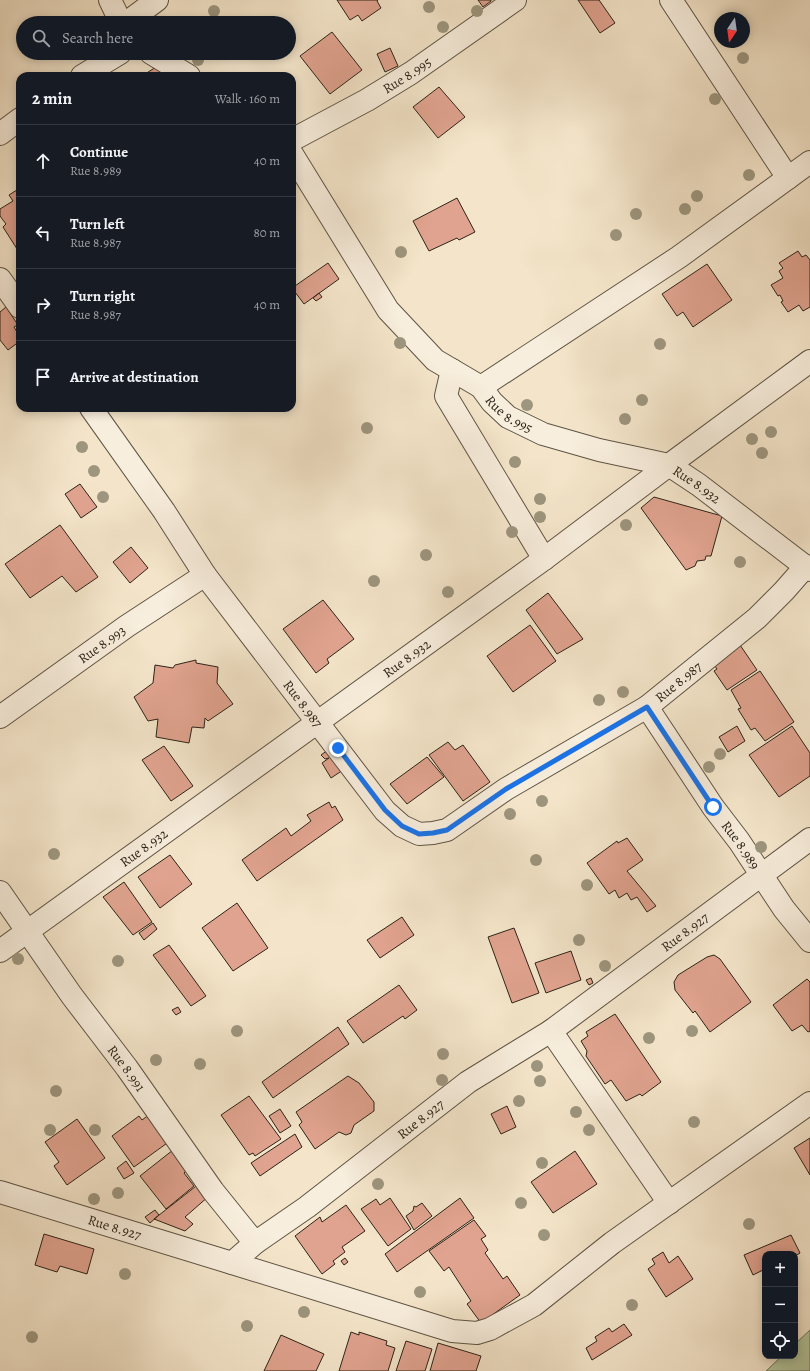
<!DOCTYPE html>
<meta charset="utf-8">
<style>
:root{--surface:#171b24;--page:#20242c;--text:#f1f3f6;--muted:#9ea1a6;--line:#363941}
body{margin:0;font-family:Alegreya,serif;background:var(--page);color:var(--text)}
.controls{position:absolute;right:12px;bottom:12px;display:grid;overflow:hidden;border-radius:8px;box-shadow:0 2px 10px #0003}
.controls button{width:36px;height:36px;display:grid;place-items:center;padding:0;border:0;border-bottom:1px solid var(--line);background:var(--surface);color:var(--text);font:20px sans-serif}
.compass{position:absolute;left:714px;top:12px;width:36px;height:36px;border-radius:50%;background:var(--surface);box-shadow:0 2px 10px #0003;rotate:193deg}
.stop{position:absolute;width:12px;height:12px;margin:-9px;border:3px solid #1a73e8;border-radius:50%;background:#fff}
.stop.end{background:#1a73e8;border-color:#fff;box-shadow:0 1px 4px #0008}
.list{margin:0;padding:0;list-style:none}
h2{display:flex;justify-content:space-between;align-items:center;height:52px;margin:0;padding:0 16px;font-size:17px}
h2 small{font-size:13px;font-weight:400;color:var(--muted)}
.list li{display:grid;grid-template-columns:26px 1fr auto;gap:12px;align-items:center;box-sizing:border-box;height:72px;padding:0 16px;border-top:1px solid var(--line)}
.list b{display:block;font-size:15px;white-space:nowrap}
.list p{margin:0;font-size:13px;white-space:nowrap;color:var(--muted)}
.list em{font-size:13px;font-style:normal;color:var(--muted)}
.icon{flex:none;width:22px;height:22px;fill:none;stroke:currentColor;stroke-width:2;stroke-linecap:round;stroke-linejoin:round}
.map{position:relative;flex:none;width:810px;height:1371px;overflow:hidden}
.search{position:absolute;background:var(--surface);box-shadow:0 2px 10px #0003;left:16px;top:16px;width:280px;height:44px;display:flex;align-items:center;gap:10px;box-sizing:border-box;padding:0 14px;border-radius:22px;color:var(--muted);font-size:15px}
.panel{position:absolute;background:var(--surface);box-shadow:0 2px 10px #0003;left:16px;top:72px;width:280px;height:340px;border-radius:12px}
.map>svg:first-child{display:block}
.green{fill:#b4c69c;stroke:#70745a}
.building{fill:#e0a38f;stroke:#2c2318}
.lines{fill:none;stroke-linecap:round;stroke-linejoin:round}
.minor-casing{stroke:#5e5444;stroke-width:24}
.minor{stroke:#f8eedd;stroke-width:22}
.tree{fill:#9d957e}
.route{stroke:#1a73e8;stroke-width:5}
.labels{text-anchor:middle;stroke-width:3;stroke-linejoin:round;paint-order:stroke}
.street-label{font-size:14px;fill:#2c2318;stroke:#f8eedd}
</style>
<div class="map">
<svg width="810" height="1371" viewBox="0 0 810 1371">
<rect width="100%" height="100%" fill="#f4e5ca"/>
<filter id="stains"><feTurbulence type="fractalNoise" baseFrequency=".005" numOctaves="4"/><feColorMatrix values="0 0 0 0 .2 0 0 0 0 .09 0 0 0 0 .02 0 0 0 .5 -.17"/></filter>
<radialGradient id="worn" r=".72"><stop offset=".6" stop-color="#630" stop-opacity="0"/><stop offset="1" stop-color="#630" stop-opacity=".3"/></radialGradient>
<!-- green -->
<path class="green" d="M810 1330V1371H766L782 1356H795V1344Z"/>
<!-- building -->
<path class="building" d="M337 0H378L377 1 381 8 362 21 358 15 350 20Z
M478 0H491V1L483 7Z
M578 0H599L615 23 600 33Z
M332 32 362 70 330 94 300 56Z
M390 48 398 66 385 72 377 54Z
M156 67 163 76H142Z
M439 87 465 117 438 138 413 107Z
M20 188V251L19 252 3 227 6 224 0 216V209L13 201 9 195Z
M457 198 475 232 459 240 457 238 429 251 413 221Z
M798 251 802 257 806 255 810 260V307L803 311 799 305 788 312 781 302 783 301 780 295 778 296 771 285 783 278 779 271 783 268 779 263Z
M328 263 339 279 304 304 292 288Z
M707 264 732 300 693 327 683 312 677 316 662 294Z
M319 293 322 297 316 301 313 298Z
M6 307 18 325 14 327 20 337V341L8 350 0 340V312Z
M80 484 97 507 81 518 65 494Z
M654 497 722 516 711 556H706L705 560 697 561 695 566 686 570 641 508Z
M60 525 98 577 76 592 62 576 30 598 5 564Z
M131 547 148 568 130 583 113 562Z
M548 593 583 639 557 654 526 610Z
M323 600 354 639 327 659 329 663 316 673 283 629Z
M530 625 556 661 513 692 487 656Z
M738 642 757 670 727 690 714 671 717 669 712 662Z
M196 660V663L218 667 217 683 233 704 208 721 205 718 204 728 192 727 189 743 156 737 158 719 148 721 134 697 153 683 155 665 173 668 175 665Z
M760 671 794 722 765 741 755 728 751 730 738 709 741 708 731 690Z
M737 726 745 741 728 752 719 737Z
M792 726 810 753V776L779 797 749 755Z
M448 742 455 750 463 745 490 782 463 801 429 755Z
M164 746 193 786 171 801 142 760Z
M328 750 343 770 331 778 322 763 329 758 325 759 321 755Z
M427 757 444 777 407 804 390 784Z
M329 802 332 808 335 806 343 820 257 881 242 860 286 828 291 836 311 821 307 815Z
M627 838 643 860 627 871 656 906 647 912 637 897 631 900 627 893 619 898 615 890 609 894 587 863 617 841 618 843Z
M170 855 192 884 160 908 138 877Z
M124 882 152 922 133 935 103 897Z
M237 903 268 948 233 971 202 928Z
M402 917 414 935 380 958 367 940Z
M153 923 157 929 144 940 139 933Z
M514 928 539 993 512 1003 488 937Z
M169 945 206 996 191 1006 153 955Z
M571 951 581 980 546 993 535 963Z
M714 955 720 959 751 1002 710 1032 695 1011 693 1013 675 990 674 982 678 975 707 957Z
M591 978 593 983 589 985 586 980Z
M807 979 810 982V1031L808 1032 802 1025 792 1031 773 1005Z
M399 985 417 1010 405 1019 403 1016 363 1043 347 1021Z
M178 1007 181 1012 176 1015 172 1010Z
M615 1014 661 1082 642 1096 640 1094 626 1101 611 1080 605 1084 586 1056 587 1051 581 1041 588 1036 586 1032Z
M338 1027 349 1044 273 1098 262 1082Z
M348 1076 359 1083 374 1102V1111L354 1125 351 1133 346 1135 339 1132 315 1149 299 1125 302 1122 296 1112Z
M249 1096 281 1139 255 1156 253 1153 249 1155 221 1115Z
M507 1106 516 1127 501 1134 491 1114Z
M280 1109 291 1126 280 1133 269 1116Z
M150 1114 170 1141 134 1167 112 1136 139 1116 142 1120Z
M77 1119 105 1158 67 1185 54 1166 59 1162 45 1142Z
M295 1134 302 1147 260 1176 251 1163Z
M810 1138V1175L794 1148Z
M173 1150 188 1169 184 1173 194 1186 166 1209 140 1176Z
M575 1151 597 1184 553 1213 531 1182Z
M126 1161 134 1173 124 1179 117 1168Z
M200 1183 209 1196 185 1217 193 1224 185 1231 154 1219Z
M390 1198 411 1229 388 1246 361 1209 376 1199 380 1205Z
M460 1198 474 1218 397 1272 385 1254Z
M422 1203 432 1216 414 1230 406 1216 413 1211 414 1206 416 1207Z
M346 1205 365 1231 342 1247 345 1252 333 1261 335 1264 322 1274 295 1236 320 1217 322 1222Z
M155 1210 159 1215 150 1223 145 1217Z
M474 1220 486 1236 481 1239 488 1250 485 1253 503 1279 507 1276 520 1295 481 1323 467 1304 471 1301 449 1267 444 1271 429 1251Z
M44 1234 94 1249 87 1274 60 1266 57 1272 35 1265Z
M791 1235 800 1253 795 1256V1254H765V1269L753 1275 744 1255Z
M663 1252 669 1263 678 1256 693 1279 666 1297 648 1269 655 1264 652 1259Z
M345 1258 348 1262 344 1265 341 1261Z
M624 1324 632 1335 592 1360 586 1348 597 1341 595 1337 609 1328 612 1332Z
M351 1332 359 1335V1332L387 1341 386 1345 395 1348 388 1371H339Z
M281 1335 324 1354 316 1371H264Z
M406 1341 432 1349 425 1371H396Z
M438 1343 481 1356 476 1371H430Z"/>
<g class="lines">
<defs>
<g id="minor">
<path d="M110 0 121 23"/>
<path d="M671 0 788 178"/>
<path d="M126 23 157 0"/>
<path d="M151 53 189 76"/>
<path d="M82 76 120 53"/>
<path d="M0 134 20 119"/>
<path id="s1" d="M292 140 367 100 411 73 515 0"/>
<path id="s2" d="M292 154 388 310 435 360 481 387 492 402 508 417 543 434 599 450 669 465 810 361"/>
<path d="M0 279 20 307"/>
<path d="M452 370 446 396 544 559"/>
<path d="M481 387 679 257 810 162"/>
<path id="s3" d="M91 408 164 511 205 575 385 811 402 826 419 834 433 833 447 830 506 789 647 707 757 618 784 591 806 566"/>
<path id="s4" d="M647 707 713 807 739 841 784 909 810 941"/>
<path id="s5" d="M0 717 127 626 205 575"/>
<path id="s6" d="M0 892 72 996 127 1068 213 1191 255 1243"/>
<path id="s7" d="M0 951 544 559 669 465 699 485 810 570"/>
<path d="M551 1031 669 1203"/>
<path id="s8" d="M0 1192 232 1263 255 1243 307 1207 468 1082 551 1031 810 839"/>
<path d="M232 1263 452 1331 477 1333 490 1329 534 1305 612 1243 810 1103"/>
</g>
</defs>
<!-- minor casing -->
<use href="#minor" class="minor-casing"/>
<!-- minor -->
<use href="#minor" class="minor"/>
</g>
<!-- trees -->
<g class="tree">
<circle cx="429" cy="7" r="6"/>
<circle cx="214" cy="11" r="6"/>
<circle cx="477" cy="11" r="6"/>
<circle cx="443" cy="27" r="6"/>
<circle cx="743" cy="58" r="6"/>
<circle cx="198" cy="60" r="6"/>
<circle cx="715" cy="99" r="6"/>
<circle cx="749" cy="175" r="6"/>
<circle cx="697" cy="196" r="6"/>
<circle cx="685" cy="209" r="6"/>
<circle cx="636" cy="214" r="6"/>
<circle cx="616" cy="235" r="6"/>
<circle cx="401" cy="252" r="6"/>
<circle cx="400" cy="343" r="6"/>
<circle cx="660" cy="344" r="6"/>
<circle cx="642" cy="400" r="6"/>
<circle cx="527" cy="405" r="6"/>
<circle cx="625" cy="419" r="6"/>
<circle cx="367" cy="428" r="6"/>
<circle cx="771" cy="432" r="6"/>
<circle cx="752" cy="439" r="6"/>
<circle cx="82" cy="447" r="6"/>
<circle cx="762" cy="453" r="6"/>
<circle cx="515" cy="462" r="6"/>
<circle cx="94" cy="471" r="6"/>
<circle cx="103" cy="497" r="6"/>
<circle cx="540" cy="499" r="6"/>
<circle cx="540" cy="517" r="6"/>
<circle cx="626" cy="525" r="6"/>
<circle cx="512" cy="532" r="6"/>
<circle cx="426" cy="555" r="6"/>
<circle cx="740" cy="562" r="6"/>
<circle cx="374" cy="581" r="6"/>
<circle cx="448" cy="592" r="6"/>
<circle cx="623" cy="692" r="6"/>
<circle cx="599" cy="700" r="6"/>
<circle cx="720" cy="754" r="6"/>
<circle cx="709" cy="767" r="6"/>
<circle cx="542" cy="801" r="6"/>
<circle cx="510" cy="814" r="6"/>
<circle cx="761" cy="847" r="6"/>
<circle cx="54" cy="854" r="6"/>
<circle cx="536" cy="860" r="6"/>
<circle cx="587" cy="885" r="6"/>
<circle cx="579" cy="940" r="6"/>
<circle cx="18" cy="959" r="6"/>
<circle cx="118" cy="961" r="6"/>
<circle cx="605" cy="966" r="6"/>
<circle cx="237" cy="1031" r="6"/>
<circle cx="692" cy="1031" r="6"/>
<circle cx="649" cy="1038" r="6"/>
<circle cx="443" cy="1054" r="6"/>
<circle cx="156" cy="1060" r="6"/>
<circle cx="200" cy="1064" r="6"/>
<circle cx="537" cy="1066" r="6"/>
<circle cx="442" cy="1080" r="6"/>
<circle cx="540" cy="1081" r="6"/>
<circle cx="56" cy="1091" r="6"/>
<circle cx="519" cy="1101" r="6"/>
<circle cx="576" cy="1112" r="6"/>
<circle cx="694" cy="1122" r="6"/>
<circle cx="50" cy="1130" r="6"/>
<circle cx="95" cy="1130" r="6"/>
<circle cx="589" cy="1130" r="6"/>
<circle cx="542" cy="1163" r="6"/>
<circle cx="378" cy="1184" r="6"/>
<circle cx="118" cy="1193" r="6"/>
<circle cx="94" cy="1199" r="6"/>
<circle cx="521" cy="1203" r="6"/>
<circle cx="749" cy="1224" r="6"/>
<circle cx="544" cy="1235" r="6"/>
<circle cx="125" cy="1274" r="6"/>
<circle cx="420" cy="1292" r="6"/>
<circle cx="632" cy="1305" r="6"/>
<circle cx="304" cy="1312" r="6"/>
<circle cx="247" cy="1326" r="6"/>
<circle cx="32" cy="1337" r="6"/>
</g>
<g class="lines">
<!-- route -->
<path class="route" d="M338 748 385 810 402 826 419 834 433 833 447 830 506 789 647 707 713 807"/>
</g>
<g class="labels">
<!-- street labels -->
<g class="street-label">
<text dy="5" stroke="none"><textPath href="#s1" startOffset="132">Rue 8.995</textPath></text>
<text dy="5" stroke="none"><textPath href="#s2" startOffset="345">Rue 8.995</textPath></text>
<text dy="5" stroke="none"><textPath href="#s7" startOffset="861">Rue 8.932</textPath></text>
<text dy="5" stroke="none"><textPath href="#s5" startOffset="125">Rue 8.993</textPath></text>
<text dy="5" stroke="none"><textPath href="#s7" startOffset="501">Rue 8.932</textPath></text>
<text dy="5" stroke="none"><textPath href="#s3" startOffset="844">Rue 8.987</textPath></text>
<text dy="5" stroke="none"><textPath href="#s3" startOffset="364">Rue 8.987</textPath></text>
<text dy="5" stroke="none"><textPath href="#s4" startOffset="167">Rue 8.989</textPath></text>
<text dy="5" stroke="none"><textPath href="#s7" startOffset="177">Rue 8.932</textPath></text>
<text dy="5" stroke="none"><textPath href="#s8" startOffset="804">Rue 8.927</textPath></text>
<text dy="5" stroke="none"><textPath href="#s6" startOffset="217">Rue 8.991</textPath></text>
<text dy="5" stroke="none"><textPath href="#s8" startOffset="480">Rue 8.927</textPath></text>
<text dy="5" stroke="none"><textPath href="#s8" startOffset="120">Rue 8.927</textPath></text>
</g>
</g>
<rect width="100%" height="100%" filter="url(#stains)"/>
<rect width="100%" height="100%" fill="url(#worn)"/>
</svg>
<div class="controls">
<button>+</button>
<button>−</button>
<button><svg class="icon" aria-label="locate" viewBox="0 0 24 24"><circle cx="12" cy="12" r="6"/><path d="M12 2v4M12 18v4M2 12h4M18 12h4"/></svg></button>
</div>
<svg class="compass" viewBox="-18 -18 36 36"><path d="M0-13l5 13h-10z" fill="#e53935"/><path d="M0 13l5-13h-10z" fill="#9ea1a6"/></svg>
<div class="stop" style="left:713px;top:807px"></div>
<div class="stop end" style="left:338px;top:748px"></div>
<div class="search"><svg class="icon" aria-label="search" viewBox="0 0 24 24"><circle cx="10" cy="10" r="6"/><path d="M15 15l6 6"/></svg>Search here</div>
<section class="panel">
<h2>2 min<small>Walk · 160 m</small></h2>
<ul class="list">
<li><svg class="icon" aria-label="ahead" viewBox="0 0 24 24"><path d="M12 20V5M6 11l6-6 6 6"/></svg><div><b>Continue</b><p>Rue 8.989</p></div><em>40 m</em></li>
<li><svg class="icon" aria-label="left" viewBox="0 0 24 24"><path d="M17 20v-9H6M10 6l-5 5 5 5"/></svg><div><b>Turn left</b><p>Rue 8.987</p></div><em>80 m</em></li>
<li><svg class="icon" aria-label="right" viewBox="0 0 24 24"><path d="M7 20v-9h11M14 6l5 5-5 5"/></svg><div><b>Turn right</b><p>Rue 8.987</p></div><em>40 m</em></li>
<li><svg class="icon" aria-label="arrive" viewBox="0 0 24 24"><path d="M6 21V4h12l-3 4 3 4H6"/></svg><div><b>Arrive at destination</b></div></li>
</ul>
</section>
</div>
